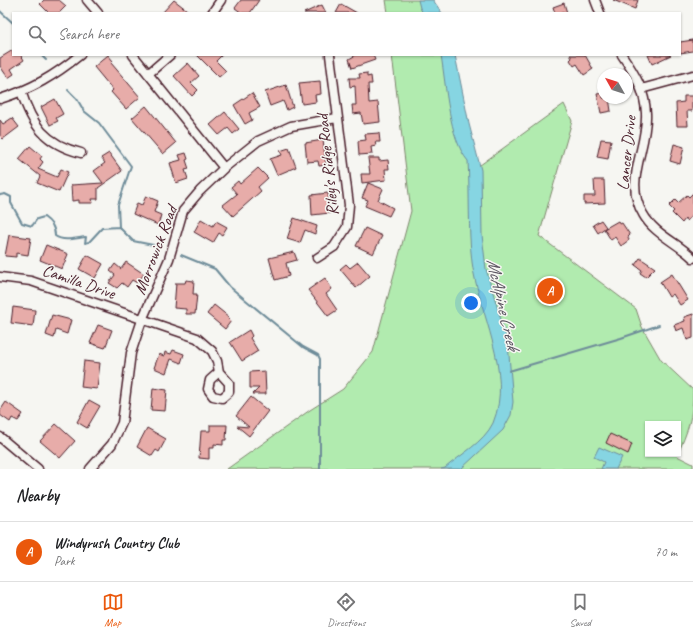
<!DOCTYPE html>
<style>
:root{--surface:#fff;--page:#f2f2f2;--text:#202124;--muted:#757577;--line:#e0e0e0;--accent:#ea580c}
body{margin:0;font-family:Caveat,sans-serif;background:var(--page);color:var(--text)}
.controls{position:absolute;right:12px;bottom:12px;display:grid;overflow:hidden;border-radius:0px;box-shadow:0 1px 3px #0004}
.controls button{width:36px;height:36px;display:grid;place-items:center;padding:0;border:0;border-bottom:1px solid var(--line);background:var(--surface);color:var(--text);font:20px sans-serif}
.compass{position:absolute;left:597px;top:68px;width:36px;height:36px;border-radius:50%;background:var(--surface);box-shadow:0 1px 3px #0004;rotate:309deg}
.you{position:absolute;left:471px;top:303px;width:14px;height:14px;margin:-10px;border:3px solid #fff;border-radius:50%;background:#1a73e8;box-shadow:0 0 0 6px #1a73e833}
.badge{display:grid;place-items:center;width:26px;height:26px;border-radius:50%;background:var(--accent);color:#fff;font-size:13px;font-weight:700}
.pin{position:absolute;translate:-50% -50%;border:2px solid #fff;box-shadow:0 1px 4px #0006}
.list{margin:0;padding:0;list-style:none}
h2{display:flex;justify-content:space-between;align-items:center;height:52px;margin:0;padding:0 16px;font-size:17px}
h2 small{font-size:13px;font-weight:400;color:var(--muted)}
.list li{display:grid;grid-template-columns:26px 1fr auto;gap:12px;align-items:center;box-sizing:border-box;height:60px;padding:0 16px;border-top:1px solid var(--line)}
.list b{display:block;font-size:15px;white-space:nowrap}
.list p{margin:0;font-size:13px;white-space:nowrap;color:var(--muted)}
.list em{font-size:13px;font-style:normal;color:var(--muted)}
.icon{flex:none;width:22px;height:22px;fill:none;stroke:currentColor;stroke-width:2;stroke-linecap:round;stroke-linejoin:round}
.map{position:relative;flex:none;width:693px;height:469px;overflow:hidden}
.search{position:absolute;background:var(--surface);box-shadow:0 1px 3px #0004;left:12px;right:12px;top:12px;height:44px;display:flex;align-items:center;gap:10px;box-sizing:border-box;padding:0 14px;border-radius:0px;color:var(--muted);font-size:15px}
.sheet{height:112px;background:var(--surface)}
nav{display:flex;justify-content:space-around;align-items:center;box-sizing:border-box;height:56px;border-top:1px solid var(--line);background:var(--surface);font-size:11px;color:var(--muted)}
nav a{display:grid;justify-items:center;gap:2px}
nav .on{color:var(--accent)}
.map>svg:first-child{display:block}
.green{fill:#b1ebaf;stroke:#7e856d;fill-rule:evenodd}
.water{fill:#86d5e2;stroke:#6e8c99}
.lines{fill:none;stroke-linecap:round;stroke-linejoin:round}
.stream{stroke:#6e8c99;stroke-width:2}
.building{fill:#e7aca9;stroke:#4a1f2b}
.minor-casing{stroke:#4a1f2b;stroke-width:11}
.minor{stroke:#f6f6f2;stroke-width:8}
.labels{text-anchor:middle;stroke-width:3;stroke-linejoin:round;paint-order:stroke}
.street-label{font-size:17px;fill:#4a1f2b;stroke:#f6f6f2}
.water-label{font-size:18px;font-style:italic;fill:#5c5662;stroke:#f6f6f2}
</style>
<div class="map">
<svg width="693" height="469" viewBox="0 0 693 469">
<rect width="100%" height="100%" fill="#f6f6f2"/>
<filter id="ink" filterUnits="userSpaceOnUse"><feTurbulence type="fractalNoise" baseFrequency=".025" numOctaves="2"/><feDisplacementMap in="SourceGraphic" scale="8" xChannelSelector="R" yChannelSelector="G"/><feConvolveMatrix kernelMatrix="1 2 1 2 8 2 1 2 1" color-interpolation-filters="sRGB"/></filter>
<g filter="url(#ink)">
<!-- green -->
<path class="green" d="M386 0H433L437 13H388Z
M392 55H449L476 168 564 104 572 121 539 236 636 309 642 327 661 360 693 390C693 418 688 430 677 456L693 464V469H227L310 410 343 389 373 352 411 211ZM648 424H678V454H648Z"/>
<!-- water -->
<path class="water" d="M418 0H433L442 13H423L420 8Z
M441 55H455L469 124 481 170 482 235 486 269 508 343 513 402 511 415 503 430 461 469H441L445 468C460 455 484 442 493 423 514 373 478 311 472 262 468 229 470 195 468 161 449 139 446 85 441 55Z
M599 447 622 457 616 469H601L604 462 594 457Z"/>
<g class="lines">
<!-- stream -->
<path class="stream" d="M0 11 13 23
M41 55 46 60
M68 90 77 99 84 111 99 123 131 166 118 205 119 227 133 241 158 246
M0 195 5 194 11 197V203L22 223 32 226 37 219 44 217C51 222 55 227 55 236 64 242 76 238 86 237L85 243 89 242 102 228 119 227
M181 255 215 269 230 287 303 347 318 355 320 359V469
M509 371 621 338 659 325"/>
</g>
<!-- building -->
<path class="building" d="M44 0H59L66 6 59 13H49L40 4Z
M174 0 187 10 184 13H162Z
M241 0H259L250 13H242L235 8Z
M613 0H638L635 9Z
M564 3 567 13H555L553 7Z
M341 4 357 13H336Z
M322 5 326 13H304Z
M693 40V51L680 53V42Z
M13 50V55H21L24 60 11 69 14 74 8 78 0 66V58Z
M108 55 113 61 111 63 140 97 126 109 111 92 113 90 94 67Z
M197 55H222L216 61 226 71 219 77Z
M356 55H373L375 60 352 68 349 59Z
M570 55H585L593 69 584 75 577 64 574 66 570 60 572 58Z
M648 55H671L652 64Z
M188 63 199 76 191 83 198 90 192 96 174 76Z
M367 73V77L371 76 372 84H368L369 103 378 102 380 122 363 124 361 113 353 114 352 105H356L355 86 350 87 349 78H360L359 74Z
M320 81 321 94 315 95 316 102 302 104 299 83Z
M286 85 293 107 287 110 283 101 270 106 265 92Z
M252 93 260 107 249 113 252 120 245 124 234 105Z
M603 93V98H609L611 111 601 113 597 94Z
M684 96H692V111H687L688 126H677L676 103 684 102Z
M55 99 63 114 56 118 58 121 50 125 41 107Z
M146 106 176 143 163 154 132 118Z
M225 112 239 129 233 134 228 128 219 135 210 125Z
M12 118 19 127 3 139 0 136V120L3 124Z
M379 133 380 142H375L376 146 371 147 372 154 359 155 358 141 366 140 365 134Z
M601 139 611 140 608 159 597 157Z
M323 140 326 165 319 166 318 161 307 162 305 143Z
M674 144 684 147 680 164 670 161Z
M30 146 42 156 40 159 43 162 38 169 57 177 61 169 68 172 59 192 37 183 40 176 19 159Z
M289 148 296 167 277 175 270 159 282 155 280 151Z
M109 153 122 171 98 188V199H92L93 203H79V200L72 201 71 185 103 183 94 171 105 163 101 158Z
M186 153 188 159 186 160 189 169 185 170 188 179 176 183 170 163 181 160 179 155Z
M368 158H379V161L388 160 389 169H385L386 180 362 183 361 174H370Z
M258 168 268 178 258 187 261 191 233 216 223 205 237 194 231 187 238 181 240 184Z
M594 180H604L605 203 584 204V196H595Z
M368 183 383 189 378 200 393 208 389 216 365 206 368 200 362 198Z
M328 193 330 213 312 215 311 195Z
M693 193V215L686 221 685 219 682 223 672 213 674 211 669 206 675 200 678 203 687 195 689 197Z
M146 196 158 201 154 212 161 215 158 225 133 214 137 203 142 205Z
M294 218 317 226 315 234 305 230 300 243 287 239Z
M201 219 213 226 216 221 227 227 222 235 219 233 213 243 194 232Z
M601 220 606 227 598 233 593 225Z
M618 221 620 224 622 223 630 235 628 237 629 240 621 246 615 237 611 240 604 229Z
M365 228 382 236 373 254 356 246Z
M9 235 31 238 28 255 16 253V257L5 256Z
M46 245 68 254 62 269 40 260Z
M294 252 297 260 286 263 289 276 275 280 269 258Z
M87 255 103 264 95 278 79 269Z
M640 258 655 268 646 277 640 273 642 270 635 265Z
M126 262 144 274 137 283 132 280 127 287 122 283 117 288 109 283 115 275 110 271 115 264 121 269Z
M358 262 370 276 356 288 340 269 346 264 350 268Z
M672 274 688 300 680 305 673 294 669 297 660 282Z
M325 278 332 289 326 294 337 310 328 316 308 290Z
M186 280 194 281 193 294H197L195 314H186V309L174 308 176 283H185Z
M214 305 229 317 228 318 231 321 225 329 207 314Z
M13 307 35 310 33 326 11 323Z
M693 314V338L687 340 683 328 676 331 674 325 685 321 684 317Z
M52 315 71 320 67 334 56 330 54 338 46 335Z
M98 325 112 330 105 348 90 343Z
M249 330 252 336 250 338 258 351 242 361 230 342Z
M173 350 184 354 181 363 171 359 166 373 154 368 159 354 164 356 165 352 171 354Z
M84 361 100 363 97 389 81 387Z
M265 371 266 394H253L259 388H250V372Z
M153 388 167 390 165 411 151 410Z
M251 397 268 411 249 436 237 426 249 427 236 416Z
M89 400 100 406 87 428 77 422Z
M6 402 23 414 18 421 12 418 10 422 0 415V411Z
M56 424 75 441 60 458 40 441Z
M210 425H227L226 440H223V445L214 444V448H209V459L199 458 201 431H210Z
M147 428 166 439 159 452 156 450 152 456 137 447Z
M610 434 632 444 628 454 606 443Z"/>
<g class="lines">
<defs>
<path id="minor" d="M87 0 98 13
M595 0 600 13
M212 13 221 0
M133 55 224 168
M622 55C635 74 645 91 646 113 648 148 623 181 643 214 654 234 678 243 693 258
M148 74 170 55
M641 89 693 75
M21 91C32 125 45 144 81 153
M0 99C32 89 54 76 80 55
M317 258 334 247 347 227 349 205 330 55
M0 277 31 281 197 338 212 351 217 361 219 372 229 383V392L222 398 213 396 208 389 210 380 219 372
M0 437 38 469
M90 469 112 444 122 423 131 353 142 320 169 259 183 211 200 191 224 168 258 141 291 126 337 118"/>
</defs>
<!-- minor casing -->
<use href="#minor" class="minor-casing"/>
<!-- minor -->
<use href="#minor" class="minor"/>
</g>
</g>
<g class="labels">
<!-- street labels -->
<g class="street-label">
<text transform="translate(626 153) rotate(-84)" y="6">Lancer Drive</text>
<text transform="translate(327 165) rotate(-96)" y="6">Riley's Ridge Road</text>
<text transform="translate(155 250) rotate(-69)" y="6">Morrowick Road</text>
<text transform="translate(79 281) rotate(19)" y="6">Camilla Drive</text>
</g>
<!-- water labels -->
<g class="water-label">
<text transform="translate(503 304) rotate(77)" y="6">McAlpine Creek</text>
</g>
</g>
</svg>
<div class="controls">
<button><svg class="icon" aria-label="layers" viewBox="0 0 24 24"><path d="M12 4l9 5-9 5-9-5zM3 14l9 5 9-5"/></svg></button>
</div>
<svg class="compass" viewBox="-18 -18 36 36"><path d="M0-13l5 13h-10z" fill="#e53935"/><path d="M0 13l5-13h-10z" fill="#757577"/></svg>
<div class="you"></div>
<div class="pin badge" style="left:550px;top:291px">A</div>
<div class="search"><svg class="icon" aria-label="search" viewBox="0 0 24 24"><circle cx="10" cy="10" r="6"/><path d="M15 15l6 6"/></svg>Search here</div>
</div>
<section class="sheet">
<h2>Nearby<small></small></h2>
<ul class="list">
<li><span class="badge">A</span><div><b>Windyrush Country Club</b><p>Park</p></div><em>70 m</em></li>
</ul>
</section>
<nav>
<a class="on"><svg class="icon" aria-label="map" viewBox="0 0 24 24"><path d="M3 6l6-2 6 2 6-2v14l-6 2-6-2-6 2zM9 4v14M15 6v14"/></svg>Map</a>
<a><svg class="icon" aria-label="directions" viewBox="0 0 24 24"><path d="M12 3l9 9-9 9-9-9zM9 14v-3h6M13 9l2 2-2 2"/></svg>Directions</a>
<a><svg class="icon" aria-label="saved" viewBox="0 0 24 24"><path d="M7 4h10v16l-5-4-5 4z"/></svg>Saved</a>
</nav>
